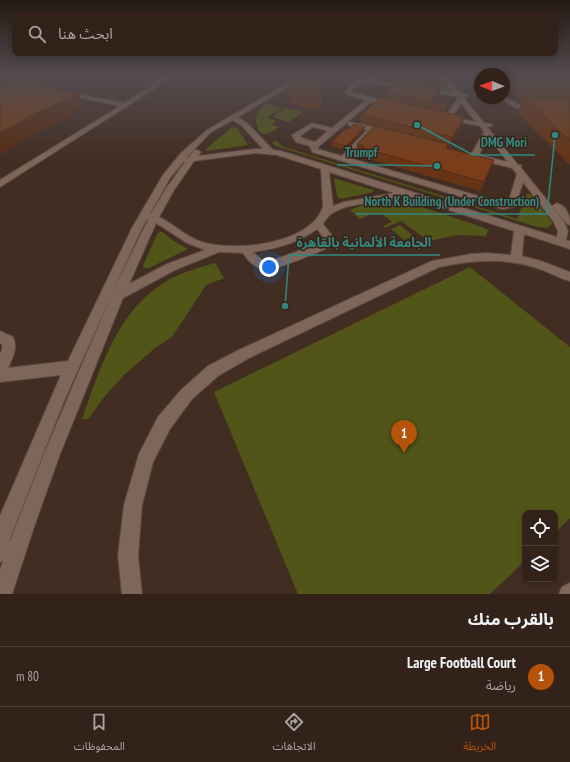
<!DOCTYPE html>
<html lang="ar">
<meta charset="utf-8">
<style>
:root{--surface:#32221a;--page:#3d2f27;--text:#f1f3f6;--muted:#a8a4a2;--line:#4d3f39;--accent:#b45309}
body{margin:0;font-family:"PT Sans Narrow","Noto Sans Arabic",sans-serif;background:var(--page);color:var(--text);direction:rtl}
.controls{position:absolute;right:12px;bottom:12px;display:grid;overflow:hidden;border-radius:8px;box-shadow:0 2px 6px #0003}
.controls button{width:36px;height:36px;display:grid;place-items:center;padding:0;border:0;border-bottom:1px solid var(--line);background:var(--surface);color:var(--text);font:20px sans-serif}
.compass{position:absolute;left:474px;top:68px;width:36px;height:36px;border-radius:50%;background:var(--surface);box-shadow:0 2px 6px #0003;rotate:271deg}
.you{position:absolute;left:269px;top:267px;width:14px;height:14px;margin:-10px;border:3px solid #fff;border-radius:50%;background:#1a73e8;box-shadow:0 0 0 6px #1a73e833}
.badge{display:grid;place-items:center;width:26px;height:26px;border-radius:50%;background:var(--accent);color:#fff;font-size:13px;font-weight:700}
.pin{position:absolute;translate:-50% -33px;filter:drop-shadow(0 1px 2px #0008)}
.pin::after{content:'';position:absolute;top:21px;width:14px;height:12px;background:inherit;clip-path:polygon(0 0,100% 0,50% 100%)}
.list{margin:0;padding:0;list-style:none}
h2{display:flex;justify-content:space-between;align-items:center;height:52px;margin:0;padding:0 16px;font-size:17px}
h2 small{font-size:13px;font-weight:400;color:var(--muted)}
.list li{display:grid;grid-template-columns:26px 1fr auto;gap:12px;align-items:center;box-sizing:border-box;height:60px;padding:0 16px;border-top:1px solid var(--line)}
.list b{display:block;font-size:15px;white-space:nowrap}
.list p{margin:0;font-size:13px;white-space:nowrap;color:var(--muted)}
.list em{font-size:13px;font-style:normal;color:var(--muted)}
.icon{flex:none;width:22px;height:22px;fill:none;stroke:currentColor;stroke-width:2;stroke-linecap:round;stroke-linejoin:round}
.map{position:relative;flex:none;width:570px;height:594px;overflow:hidden;direction:ltr}
.search{position:absolute;background:var(--surface);box-shadow:0 2px 6px #0003;left:12px;right:12px;top:12px;height:44px;display:flex;align-items:center;gap:10px;box-sizing:border-box;padding:0 14px;border-radius:8px;color:var(--muted);font-size:15px}
.sheet{height:112px;background:var(--surface)}
nav{display:flex;justify-content:space-around;align-items:center;box-sizing:border-box;height:56px;border-top:1px solid var(--line);background:var(--surface);font-size:11px;color:var(--muted)}
nav a{display:grid;justify-items:center;gap:2px}
nav .on{color:var(--accent)}
.map>svg:first-child{display:block}
.green{fill:#515618}
.lines{fill:none;stroke-linecap:round;stroke-linejoin:round}
.minor-casing{stroke:#5b4a41;stroke-width:2}
.minor{fill:#7e665a;fill-rule:evenodd}
.wall{fill:#683416}
.shaded-wall{fill:#552b12}
.building{fill:#793d1a;stroke:#552b12}
.leader{fill:none;stroke:#338981;stroke-width:1.5}
.callout-dot{fill:#338981;stroke:#372319;stroke-width:1.5}
.callout-label{font-size:13px;text-anchor:middle;font-weight:bold;fill:#338981;stroke:#372319;stroke-width:3;stroke-linejoin:round;paint-order:stroke}
</style>
<div class="map">
<svg width="570" height="594" viewBox="0 0 570 594">
<rect width="100%" height="100%" fill="#422d22"/>
<!-- green -->
<path class="green" d="M355 77 430 78 442 81 449 90 436 89 441 84 421 78Z
M264 104H269L282 108 267 117 276 121 271 125 279 127C273 131 268 136 261 133 253 122 255 114 264 104Z
M286 108 303 112 289 122 272 117Z
M232 127 237 128 248 145 206 151V149Z
M273 141H276L284 147 517 219 527 194H530L552 222V224L547 228 537 227 276 146 273 144Z
M334 179H337L373 190 374 192 340 199 337 196Z
M399 204 416 205 482 227 488 230 486 236 458 235 429 241 401 221 385 228 383 226 392 222C378 210 377 212 360 219L350 210 363 205Z
M400 225 413 236 404 240 391 229Z
M160 232H163L172 240 188 249 149 268H144L143 266 157 234Z
M215 263 224 278 206 285 172 337 155 348 124 375 105 396 88 419H82C101 367 118 306 172 278 186 271 201 267 215 263Z
M470 267 570 347V518L555 533V513H525V561L490 594H298L214 392Z"/>
<g class="lines">
<defs>
<path id="minor" d="M161 77H167L154 89 0 187V180L120 106 66 95 63 93 64 92 124 103 150 87Z
M298 77H305L238 117 247 123 273 150 281 151 557 237 558 231 553 221 523 182 515 207 502 209 312 152 310 146 296 142 292 135 312 123 332 128 366 100 350 96 345 93C348 83 362 79 371 79L453 92 441 77H447L460 93 467 95V97L464 98 484 123 492 124V126L487 127 518 165H521V168L563 220 568 231 566 240 570 241V249L524 234 522 256 541 261 570 272V281C558 278 548 271 536 268 504 257 471 260 439 267L249 358 218 376 192 399 170 429 153 462 142 505 138 556 142 594H122L118 556 124 505 139 454 158 417 182 389 208 366 239 350 432 261 471 254 487 253 511 255 514 231 403 195C381 204 350 201 331 214 328 216 325 221 323 224L333 237 330 247C315 253 279 270 265 269 254 268 248 261 243 253L219 252 175 270 123 298 60 454 35 524 12 594H0V570L3 561 0 562V516L61 375 0 382V354L2 350V344L0 343V331L13 337C18 348 13 357 8 368L68 361 132 228 163 175 181 153 207 130ZM362 83H371L456 96 458 98 445 118 446 119 480 126 484 132 470 156 471 158 512 168 517 174 508 203H502L349 158 373 132 390 135V131L350 122 348 123V125L367 130 342 156 318 149V147L371 102 376 103 379 101 373 98 351 92ZM461 103 476 122 452 117ZM233 120 242 126 263 149H255L198 156 201 152 197 150H194L189 157 186 158 211 132ZM313 127 328 131 315 142 302 138 300 136ZM488 137 508 162 479 155ZM255 153 277 155 321 169 323 207C310 245 234 252 202 242 186 237 174 224 159 217L174 190 194 161ZM184 161 185 162 165 190 151 214H150L170 178ZM329 172 394 193 344 202 333 206ZM147 219 148 220 112 293 142 228ZM156 223 187 243 205 250 167 264 129 284ZM317 229 323 237 321 243 273 260 263 261 253 252C276 249 298 243 317 229ZM111 296 44 454 10 541H9L64 401Z
M504 82H525L528 84 525 86H504Z
M504 96 517 104 535 106 538 108C528 115 510 106 502 99L501 98H504Z
M557 203C567 206 570 216 570 225L567 224 552 206Z
M570 583V594H559L562 587Z"/>
</defs>
<!-- minor casing -->
<use href="#minor" class="minor-casing"/>
<!-- minor -->
<use href="#minor" class="minor"/>
</g>
<!-- wall -->
<path class="wall" d="M513 77H570V165L517 112 523 100 508 88Z
M290 84 322 92 321 111 289 103Z
M441 89 438 96 434 101 447 104 444 112 462 116 461 118V127L449 146 448 145 447 148 484 182 480 191 362 157V155L356 153 357 144 374 126 360 123 361 115 385 99 387 92Z
M364 131 346 150 331 146 332 142Z"/>
<!-- shaded-wall -->
<path class="shaded-wall" d="M441 89 438 96 432 103 430 101Z
M78 93 84 107 74 112 75 114 41 130 0 155V133L32 115Z
M464 119 461 127 449 146 452 137Z
M365 127 364 131 346 150V146Z"/>
<!-- building -->
<path class="building" d="M301 77H320L322 92 290 84Z
M517 77H570V91H534Z
M15 81 78 93 65 99H68L32 115 0 133V87Z
M399 81 441 89 430 101 447 104 445 106 387 92Z
M381 98 462 116 461 118 464 119 452 137 361 115Z
M524 98H570V140Z
M354 124 365 127 346 146 332 142 346 128 349 129Z
M375 126 448 144 446 148 494 160 484 182 363 148 365 146 357 144Z"/>
<!-- sky -->
<linearGradient id="sky" x2="0" y2="1"><stop stop-color="#241913"/><stop offset="0.48" stop-color="#544c4f"/><stop offset="1" stop-color="#544c4f" stop-opacity="0"/></linearGradient>
<rect width="570" height="160" fill="url(#sky)"/>
<!-- callouts -->
<path class="leader" d="M417 125L473 155H535M437 166L385 165H337M555 135L547 214H356M285 306L289 255H440"/>
<g class="callout-dot">
<circle cx="417" cy="125" r="4"/>
<circle cx="437" cy="166" r="4"/>
<circle cx="555" cy="135" r="4"/>
<circle cx="285" cy="306" r="4"/>
</g>
<g class="callout-label">
<text x="504" y="147">DMG Mori</text>
<text x="361" y="157">Trumpf</text>
<text x="452" y="206">North K Building (Under Construction)</text>
<text x="364" y="247">الجامعة الألمانية بالقاهرة</text>
</g>
</svg>
<div class="controls">
<button><svg class="icon" aria-label="locate" viewBox="0 0 24 24"><circle cx="12" cy="12" r="6"/><path d="M12 2v4M12 18v4M2 12h4M18 12h4"/></svg></button>
<button><svg class="icon" aria-label="layers" viewBox="0 0 24 24"><path d="M12 4l9 5-9 5-9-5zM3 14l9 5 9-5"/></svg></button>
</div>
<svg class="compass" viewBox="-18 -18 36 36"><path d="M0-13l5 13h-10z" fill="#e53935"/><path d="M0 13l5-13h-10z" fill="#a8a4a2"/></svg>
<div class="you"></div>
<div class="pin badge" style="left:404px;top:453px">1</div>
<div class="search"><svg class="icon" aria-label="search" viewBox="0 0 24 24"><circle cx="10" cy="10" r="6"/><path d="M15 15l6 6"/></svg>ابحث هنا</div>
</div>
<section class="sheet">
<h2>بالقرب منك<small></small></h2>
<ul class="list">
<li><span class="badge">1</span><div><b>Large Football Court</b><p>رياضة</p></div><em>80 m</em></li>
</ul>
</section>
<nav>
<a class="on"><svg class="icon" aria-label="map" viewBox="0 0 24 24"><path d="M3 6l6-2 6 2 6-2v14l-6 2-6-2-6 2zM9 4v14M15 6v14"/></svg>الخريطة</a>
<a><svg class="icon" aria-label="directions" viewBox="0 0 24 24"><path d="M12 3l9 9-9 9-9-9zM9 14v-3h6M13 9l2 2-2 2"/></svg>الاتجاهات</a>
<a><svg class="icon" aria-label="saved" viewBox="0 0 24 24"><path d="M7 4h10v16l-5-4-5 4z"/></svg>المحفوظات</a>
</nav>
